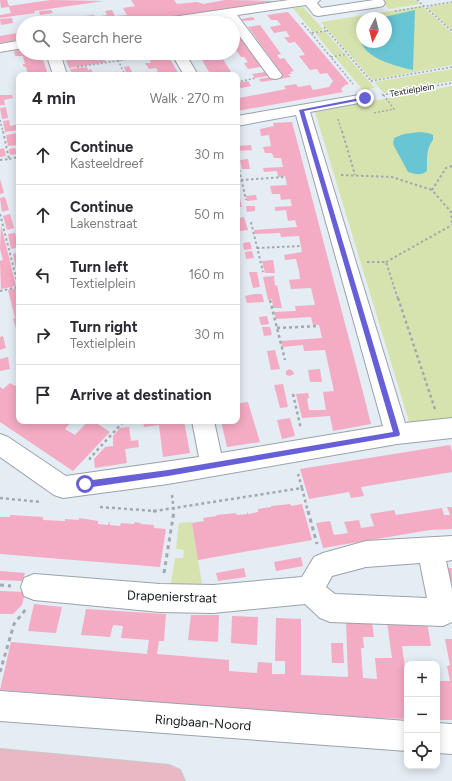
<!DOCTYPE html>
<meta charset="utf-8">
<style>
:root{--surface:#fff;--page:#f2f2f3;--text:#2b2b33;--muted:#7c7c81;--line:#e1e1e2}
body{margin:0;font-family:Figtree,sans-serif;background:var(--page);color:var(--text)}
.controls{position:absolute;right:12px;bottom:12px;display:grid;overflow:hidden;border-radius:8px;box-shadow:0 2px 10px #0003}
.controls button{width:36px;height:36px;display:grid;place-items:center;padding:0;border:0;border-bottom:1px solid var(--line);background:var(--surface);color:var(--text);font:20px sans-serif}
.compass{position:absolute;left:356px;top:12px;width:36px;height:36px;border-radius:50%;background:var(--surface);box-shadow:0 2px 10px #0003;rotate:187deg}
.stop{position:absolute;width:12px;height:12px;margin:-9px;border:3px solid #675fd8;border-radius:50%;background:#fff}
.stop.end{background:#675fd8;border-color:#fff;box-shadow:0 1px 4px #0008}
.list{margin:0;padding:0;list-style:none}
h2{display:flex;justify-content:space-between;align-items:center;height:52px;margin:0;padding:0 16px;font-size:17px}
h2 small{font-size:13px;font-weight:400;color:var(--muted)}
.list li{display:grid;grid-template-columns:26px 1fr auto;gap:12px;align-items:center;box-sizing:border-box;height:60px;padding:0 16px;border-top:1px solid var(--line)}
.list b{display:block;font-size:15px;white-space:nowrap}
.list p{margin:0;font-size:13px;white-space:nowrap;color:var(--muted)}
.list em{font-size:13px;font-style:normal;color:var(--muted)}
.icon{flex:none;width:22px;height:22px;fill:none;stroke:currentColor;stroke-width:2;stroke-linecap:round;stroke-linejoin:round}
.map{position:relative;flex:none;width:452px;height:781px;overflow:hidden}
.search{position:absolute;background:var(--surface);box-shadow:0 2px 10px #0003;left:16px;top:16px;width:224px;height:44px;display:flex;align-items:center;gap:10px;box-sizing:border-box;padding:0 14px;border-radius:22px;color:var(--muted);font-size:15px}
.panel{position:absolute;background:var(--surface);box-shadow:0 2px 10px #0003;left:16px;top:72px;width:224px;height:352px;border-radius:8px}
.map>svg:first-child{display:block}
.green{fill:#d7e3ae;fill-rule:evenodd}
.water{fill:#67c5d4}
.building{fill:#f4abc4}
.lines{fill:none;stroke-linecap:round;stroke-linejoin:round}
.minor-casing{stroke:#9ba2aa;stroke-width:2}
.major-casing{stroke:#c8c9c9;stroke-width:2}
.path-far3{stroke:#a3a9af;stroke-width:1.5;stroke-dasharray:2 2;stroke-linecap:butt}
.path-far2{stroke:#a3a9af;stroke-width:2;stroke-dasharray:2.5 2.5;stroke-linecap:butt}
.path-far1{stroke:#a3a9af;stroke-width:2.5;stroke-dasharray:3 3;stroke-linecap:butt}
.path{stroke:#a3a9af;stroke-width:3;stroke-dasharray:4 4;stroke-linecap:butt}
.minor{fill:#fff;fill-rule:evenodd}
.major{fill:#e9b8c4;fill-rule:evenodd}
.route{fill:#675fd8}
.labels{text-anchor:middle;stroke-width:3;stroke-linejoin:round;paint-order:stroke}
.far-street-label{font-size:9px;fill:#191c1f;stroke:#fff}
.near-street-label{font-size:13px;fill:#191c1f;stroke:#fff}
</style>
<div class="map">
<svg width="452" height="781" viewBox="0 0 452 781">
<rect width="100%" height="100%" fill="#e4ecf4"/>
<!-- green -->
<path class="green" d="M380 0H415L420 4 389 9Z
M452 3V30L426 7Z
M422 6 452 33V65L372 80 321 22ZM386 16 400 67 363 45 360 38 362 18H380Z
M303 7 324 30 313 32 293 8Z
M325 31 345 54 334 56 315 33Z
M346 55 375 88 363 90 335 57Z
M452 69V81L384 93 374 82Z
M452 86V418L410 425 315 112Z
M192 522 202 584 170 589 175 558H183L184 550 176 549 179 523Z"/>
<!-- water -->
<path class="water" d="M415 10 413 70C396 66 352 56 362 30V42H386V18H380Z
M420 132 428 133 433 135V140C426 148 427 160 427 171 421 176 415 174 408 172L393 144 394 138 404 134Z"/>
<!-- building -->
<path class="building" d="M0 0H7L9 6 51 0 104 1 34 11 35 13 0 18V15L11 13 9 7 1 8Z
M131 0H174L177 4 197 2 203 4 225 0 277 1 128 23H77L75 17 94 15 95 17 107 15 105 11 112 10 115 16 127 15 123 8 135 6Z
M51 10 53 13 40 15 39 11Z
M288 12 349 84 345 85 341 89 343 92 237 111V95L239 98 286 89 284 86 296 84 298 87 310 85 313 90 329 87 333 81 327 73 320 74 317 69 310 70 299 56 305 55 300 48 295 42 289 43 284 37H290L286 31 274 33 270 27 281 25 277 20H271L267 15Z
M253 17 255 20 243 21 241 19Z
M12 18 13 23 1 25 0 19Z
M62 19 63 21 68 20 69 23H56L55 20Z
M260 25 281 54 277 55 280 59 284 58 294 71 290 72 292 74H288L291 77 261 82 259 79 283 75 248 27Z
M233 29H234L261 67 248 69 244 63 248 62 244 57H241L233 46Z
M23 32V39L0 43V36Z
M23 49V53H41L48 75H28L26 67 23 66V64H25L23 56H15L14 51Z
M198 53H219L233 75H209L207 73 209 72Z
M167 54 177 71 179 75H157L156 72 158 71 156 68 149 69 145 63H151L150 60H152L151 56Z
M80 55V57L87 58 94 56 96 60 105 59 106 62 69 68 65 57Z
M129 66 132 72 133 75H127L124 67Z
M87 67 88 70 91 69 94 75H72L70 69Z
M265 72 268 76 255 78 252 74Z
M248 81 251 86 237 89V83Z
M0 95H12L13 98 4 100 5 105H0Z
M6 107 8 118 2 119 0 108Z
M9 120 10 126 19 124V130L5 132 3 121Z
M292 122 358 373 371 424 333 431 330 416 302 418 296 394 308 393 309 398 307 399 309 410H326L323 392 334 391 325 350 304 351 303 345 282 347 281 341 322 338 319 325H313L311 317 276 319 274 312 296 311 295 306 315 305 311 288 291 289 289 280 300 279 299 271 296 259 285 260 284 255 302 252 299 236 281 237 280 233 255 234 254 230 297 227 295 220 288 221 286 210 275 211V207L292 206 290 199 281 200 280 194H272L270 186 287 185 285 176 278 177 277 171 264 172 263 168 283 167 281 158H274L272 153H265L263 147 271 146 269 135 261 136 260 129 274 126 273 123Z
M18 133 19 145 8 146 6 135Z
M251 145 252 150 237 151V146Z
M4 148 6 156 0 157V149Z
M15 148 17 154 10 155 9 149Z
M248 159 250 169H242L240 160Z
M0 179 4 193 0 194Z
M239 194 242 207H237V195Z
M256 195 257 200 247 201 246 196Z
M5 197 9 210 2 212 0 198Z
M246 206H255V211L247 212Z
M10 214 14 228 7 230 3 216Z
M244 217 248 230 240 231 238 218Z
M1 225 16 286 1 289 0 261 3 260 0 249Z
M15 233 19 247 11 249 8 234Z
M250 242 252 249 244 250 243 243Z
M252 251 254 258 246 259 245 252Z
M19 252V269H16L13 254Z
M273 260 275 273H265L262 261Z
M249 272H257L260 287 253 288Z
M274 276 275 286 277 285 282 308H273L272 299 268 300 263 277Z
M16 288 19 299 18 335 13 319 15 318 8 290Z
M254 294H262L264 302 247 303 245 296Z
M267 316 269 324 261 325 259 317Z
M262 327H270L272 335 264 336Z
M3 336 6 348 0 350V337Z
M275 350 280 369 271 370 267 351Z
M8 357 10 369 0 371V359Z
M289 369 293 371 294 374 290 376 286 375V371Z
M320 369 322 382H310L308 370Z
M19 382V421H72L65 429 75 435 88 421H101L98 424 110 432 73 471 0 422V387L3 389 10 383 15 386Z
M283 384 288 407 280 408 274 385Z
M237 394 240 403 248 402 260 442 227 447 221 421H237Z
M290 418 295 436 282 439 277 420Z
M143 421H184L190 453 163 457 159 425 144 427Z
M129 427 131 441 138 440 139 447 125 449 127 463 95 468 94 459 105 447 113 446V436L120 428Z
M450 445 452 451V472L361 487 364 496 351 498 349 492 309 499 300 469Z
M290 504 291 506 302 504 312 540 198 560 192 523 204 521 203 518 217 516 216 515 236 513 237 515 247 514 248 511V514L258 512V509L271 507V506Z
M447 507H452V529L430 530 323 548 316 523 330 521 334 535 348 533 344 522 359 520 361 528 374 526 370 514 394 510 396 515 442 508 444 515H450Z
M10 515 43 517V520L65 521V519L79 520V518L98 521V524L108 525 109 521 110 525 120 526 121 523 134 524 135 522 141 523 140 524 154 525V528L166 529 160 567 0 554V517H10Z
M301 557 303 566 276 571 274 562Z
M244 568 246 577 218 581 216 573Z
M441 568H452V613Z
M0 571 25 573 22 581 0 580Z
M0 591 25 592 22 605 13 614H0Z
M34 604 62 607 56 633 28 631Z
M86 609 166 614 164 641H159L157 654 229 660V671L257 673 258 662 272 663V674H285V661H275L276 618 301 619V675L348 677 346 621 372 622 374 637H363L364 648H361L363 678 377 679 375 658H392L387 622H427L431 646H402L405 668H407V719L352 717 226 709 0 690 11 642 147 654 149 640 121 638 123 626 113 625 110 637 81 635Z
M191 615H219L218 642 188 640Z
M232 616 258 617 257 645 231 643Z
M445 639H452V720H437V681H450L447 666 450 665Z
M331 643H343L344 663H332Z"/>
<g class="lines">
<defs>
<path id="minor" d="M289 0H320L317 3 321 8 374 0H383L385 3 383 6 379 7 318 16 314 15 306 5 237 15 282 75 280 78 275 79 270 78 233 27V23H230L225 17 185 23H153L154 20 159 19Z
M23 40V48L0 52V44Z
M46 53H60L67 75H53Z
M171 53H185L198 75H184Z
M365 94 370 95 372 98 370 101 310 112 405 423 452 418V438L397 444 168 484 63 498 54 495 0 457V434L8 437 66 476 199 457 192 421H214L221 453 383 426 296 115 237 126V116Z
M452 536V560L446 561 452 589V622L443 626 330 622 320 618 305 604 213 613 160 612 34 600 24 596 21 587 24 578 34 574 160 584 213 585 302 577 314 557 323 553 366 541ZM420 563 427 598 335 594 326 587 332 576 366 567Z
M0 691 407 721V751L0 721Z
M437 723 452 724V754L437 753Z"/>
<path id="major" d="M0 749 169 765 180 770 185 781H0Z"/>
</defs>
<!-- minor casing -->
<use href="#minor" class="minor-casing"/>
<!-- major casing -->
<use href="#major" class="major-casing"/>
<!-- path-far3 -->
<path class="path-far3" d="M417 0 452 31
M395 11 452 2
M302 23 311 33
M324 27 372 82
M326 31 311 33 353 84
M331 57 347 54
M118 60 125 75
M77 67 161 54
M371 81 452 67
M237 82 256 78
M382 95 452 83
M374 113 394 109 382 93
M338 119 342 132
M0 120 3 132"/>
<!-- path-far2 -->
<path class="path-far2" d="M342 131 355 175
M9 159 19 157
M0 160 9 159 3 131
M237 160 246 200
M452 166 446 168 432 190 451 212 452 224
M341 175 392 177 432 190
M241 180 285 177
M0 214 19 289
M251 222 263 272
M257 248 301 246
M367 262H386L398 299
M386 262 452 225
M0 291 18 287"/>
<!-- path-far1 -->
<path class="path-far1" d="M398 298 435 409
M270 300 285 360
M277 328 319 326
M293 394 301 429
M90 460V458L124 421
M302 488 308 512
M172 495 174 512
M0 498 41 502
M100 507 155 511 302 488 298 474"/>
<!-- path -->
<path class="path" d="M153 511H156
M308 511 317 544
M164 573 174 511
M0 585 11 586
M0 672 14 624 26 609"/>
<!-- minor -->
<use href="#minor" class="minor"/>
<!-- major -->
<use href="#major" class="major"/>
</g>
<!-- route -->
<path class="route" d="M365 97 367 99 304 111 400 434 399 436 168 476 85 488 82 487V482L85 481 168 470 393 432 299 110Z"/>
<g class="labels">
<!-- far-street labels -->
<g class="far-street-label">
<text transform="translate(412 90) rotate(-10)" y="3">Textielplein</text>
</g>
<!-- near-street labels -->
<g class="near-street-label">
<text transform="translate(172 596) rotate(2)" y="5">Drapenierstraat</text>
<text transform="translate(203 722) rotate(4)" y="5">Ringbaan-Noord</text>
</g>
</g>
</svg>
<div class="controls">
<button>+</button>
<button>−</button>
<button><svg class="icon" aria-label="locate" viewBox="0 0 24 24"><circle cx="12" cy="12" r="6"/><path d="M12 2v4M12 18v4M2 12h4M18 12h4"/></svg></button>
</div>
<svg class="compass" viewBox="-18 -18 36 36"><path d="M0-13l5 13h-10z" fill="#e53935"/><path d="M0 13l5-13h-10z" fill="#7c7c81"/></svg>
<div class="stop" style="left:85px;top:484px"></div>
<div class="stop end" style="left:365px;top:98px"></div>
<div class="search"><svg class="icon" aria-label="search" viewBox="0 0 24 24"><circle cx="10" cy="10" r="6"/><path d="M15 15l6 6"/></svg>Search here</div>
<section class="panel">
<h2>4 min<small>Walk · 270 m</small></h2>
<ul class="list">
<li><svg class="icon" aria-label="ahead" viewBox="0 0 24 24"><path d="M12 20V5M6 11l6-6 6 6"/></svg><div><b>Continue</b><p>Kasteeldreef</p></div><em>30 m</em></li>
<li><svg class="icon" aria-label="ahead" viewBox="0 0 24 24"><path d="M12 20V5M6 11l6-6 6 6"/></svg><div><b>Continue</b><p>Lakenstraat</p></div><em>50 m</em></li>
<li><svg class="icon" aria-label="left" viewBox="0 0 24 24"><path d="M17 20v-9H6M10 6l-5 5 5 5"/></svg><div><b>Turn left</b><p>Textielplein</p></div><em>160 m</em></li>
<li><svg class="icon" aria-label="right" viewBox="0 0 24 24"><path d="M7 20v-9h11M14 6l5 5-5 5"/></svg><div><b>Turn right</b><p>Textielplein</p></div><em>30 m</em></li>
<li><svg class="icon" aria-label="arrive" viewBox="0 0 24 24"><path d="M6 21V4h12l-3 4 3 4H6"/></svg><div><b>Arrive at destination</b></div></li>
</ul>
</section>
</div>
